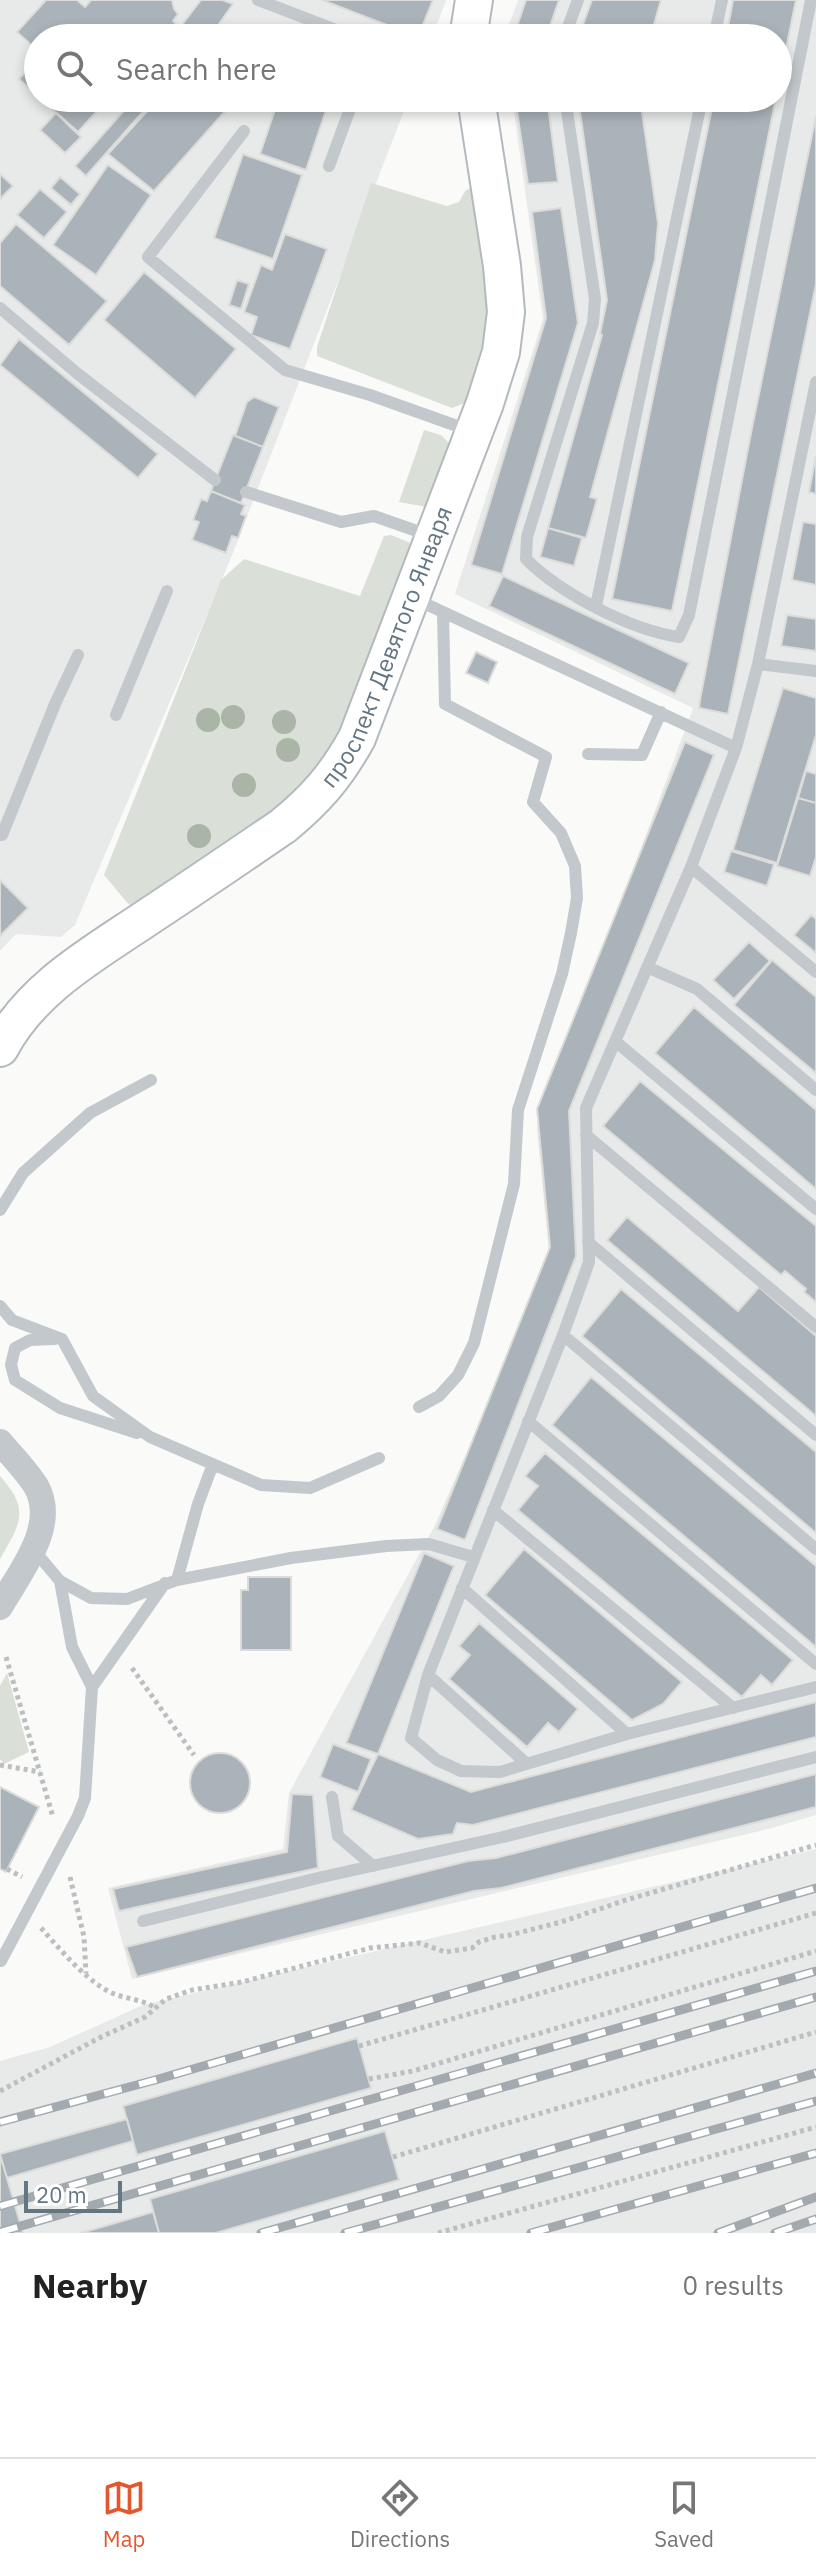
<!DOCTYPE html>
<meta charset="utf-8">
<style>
:root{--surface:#fff;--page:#f6f6f6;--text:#222;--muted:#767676;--line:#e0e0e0;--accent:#e4572e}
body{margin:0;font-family:"IBM Plex Sans",sans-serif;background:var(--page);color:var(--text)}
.scale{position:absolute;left:24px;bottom:20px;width:98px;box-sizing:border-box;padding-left:8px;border:4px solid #657683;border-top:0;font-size:22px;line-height:28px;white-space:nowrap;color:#657683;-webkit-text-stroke:6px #fff;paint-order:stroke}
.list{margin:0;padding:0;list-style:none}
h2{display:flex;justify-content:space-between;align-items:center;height:104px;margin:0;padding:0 32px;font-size:34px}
h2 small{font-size:26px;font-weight:400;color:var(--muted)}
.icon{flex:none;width:44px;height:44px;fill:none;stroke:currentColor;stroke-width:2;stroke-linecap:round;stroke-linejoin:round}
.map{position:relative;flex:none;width:816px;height:2233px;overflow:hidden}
.search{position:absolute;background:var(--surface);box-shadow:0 4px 12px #0003;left:24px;right:24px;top:24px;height:88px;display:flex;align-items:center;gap:20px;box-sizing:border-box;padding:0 28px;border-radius:44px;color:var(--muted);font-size:30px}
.sheet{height:224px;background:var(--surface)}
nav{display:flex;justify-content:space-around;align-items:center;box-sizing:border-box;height:112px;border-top:2px solid var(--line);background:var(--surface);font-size:22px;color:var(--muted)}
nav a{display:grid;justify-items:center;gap:4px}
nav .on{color:var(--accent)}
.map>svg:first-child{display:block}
.built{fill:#e8e9e9}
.green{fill:#dadfd7}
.building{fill:#aab3b9;stroke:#dcdcda;stroke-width:2}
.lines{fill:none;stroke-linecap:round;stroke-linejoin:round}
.secondary-casing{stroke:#b3babf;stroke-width:40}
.path{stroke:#bbbfc2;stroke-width:5;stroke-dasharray:4 4;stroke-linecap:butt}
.lane{stroke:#c3c8cc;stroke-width:12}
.street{stroke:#c3c8cc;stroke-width:26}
.secondary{stroke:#fff;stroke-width:36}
.rail-casing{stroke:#a2aab0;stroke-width:9}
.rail{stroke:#fff;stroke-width:6;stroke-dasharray:18;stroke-linecap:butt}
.tree{fill:#aab4a7}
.labels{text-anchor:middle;stroke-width:8;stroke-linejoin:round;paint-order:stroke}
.street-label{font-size:24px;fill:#657683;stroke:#fff}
</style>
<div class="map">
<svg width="816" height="2233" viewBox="0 0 816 2233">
<rect width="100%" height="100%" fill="#fafaf8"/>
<!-- built -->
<path class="built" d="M0 0H446L432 38H38V98H409L231 558 75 925 61 937 16 934 0 951Z
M518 0H816V1815L772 1828 132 1979 108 1888 283 1849 289 1793 434 1527 550 1263 537 1129 693 708 455 594 543 319 512 98H778V38H504Z
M816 1849V2233H0V2061L50 2047 143 2005Z"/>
<!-- green -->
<path class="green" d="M371 183 447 206 459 202 465 191 472 187C482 245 494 302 481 361 478 375 472 389 467 402L452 408 317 356V347Z
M424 430 441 435 451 445 427 507 399 502Z
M391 535 413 544 341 731 330 751 305 783 271 814 131 907 104 875 221 580 244 559 360 596 384 536Z
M0 1476C31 1510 20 1524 0 1559Z
M7 1673 29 1752 4 1764 0 1759V1686Z"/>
<!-- building -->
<path class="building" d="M46 0H77L85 7 91 0H172L174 9 178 14 173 21 176 24 163 38H38V51L17 32Z
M201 0H222L233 4 209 38H188L178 30Z
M322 0H433L418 37Z
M526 0H559L546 38H513Z
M592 0H661L650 38H578Z
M733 0H796L778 88V38H726Z
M223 28 234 38H214Z
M38 59V96L19 79Z
M40 98H109L78 132Z
M135 98H142L149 105 86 176 75 166Z
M159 98H237L154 191 108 154Z
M279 98H330L306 170 260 154Z
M515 98H547L558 182 528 184Z
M578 98H640L658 223 655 260 590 497 597 499 586 538 548 528 602 335 600 334 607 300Z
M714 98H776L672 611 612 599Z
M56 113 81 137 65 153 40 130Z
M816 116V284L728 714 699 708 700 700 751 433Z
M243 154 302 175 273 259 214 238Z
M108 165 151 195 96 275 53 245Z
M0 174 13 186 0 199Z
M60 177 80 194 71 205 51 188Z
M40 189 67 212 44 238 17 215Z
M561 208 578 323 502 574 471 565 546 318 532 212Z
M16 224 107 301 69 345 0 286V243Z
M285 234 327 249 290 349 251 335 257 317 244 312 261 265 272 270Z
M144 272 236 349 195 398 104 320Z
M237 280 249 284 241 309 229 305Z
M19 339 158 454 138 478 0 365Z
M254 397 279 407 263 447 235 436 247 402Z
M233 435 263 447 241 503 211 491Z
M816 456V494L809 492Z
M211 491 245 505 241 514 246 516 238 538 232 536 226 553 192 540 199 522 193 520 201 499 207 501Z
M803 522 816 524V585L792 580Z
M548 528 582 538 574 566 540 557Z
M503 576 689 663 675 694 489 606Z
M787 615 816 619V651L781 646Z
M476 652 497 662 488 683 466 673Z
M783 688 816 698V735L777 863 733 850Z
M685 742 714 755 569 1111 576 1256 465 1540 437 1529 550 1247 537 1109Z
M806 771 816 774V803L798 798Z
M798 798 816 803V857L810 876 777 866Z
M731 851 774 864 767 886 724 872Z
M0 880 28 908 0 936Z
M811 915 816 919V953L794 935Z
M749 942 770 961 734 999 713 980Z
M772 960 816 997V1073L734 1005Z
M694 1007 816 1110V1189L655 1053Z
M640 1081 816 1226V1302L804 1292 806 1289 785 1271 781 1275 603 1126Z
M627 1217 738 1311 759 1287 816 1336V1416L607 1240Z
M621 1289 816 1452V1533L582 1336Z
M591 1377 816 1566V1647L552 1425Z
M545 1453 793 1660 772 1685 761 1675 742 1697 518 1510 538 1486 525 1476Z
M524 1549 682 1682 663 1704 632 1720 485 1595Z
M424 1553 454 1566 378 1754 346 1743Z
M248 1577H291V1650H241V1590H248Z
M479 1623 578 1709 559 1732 548 1723 527 1747 449 1679 470 1655 459 1646Z
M816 1702V1737L473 1825 457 1823 453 1834 418 1839 351 1810 378 1754 471 1792Z
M333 1744 371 1759 358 1792 320 1777Z
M190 1783a30 30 0 1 1 60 0a30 30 0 1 1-60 0Z
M816 1774V1807L501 1888 474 1891 137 1977 126 1947 468 1861 496 1858Z
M0 1787 39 1807 6 1872 0 1869Z
M292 1794 313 1795 318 1868 119 1911 113 1889 287 1852Z
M357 2038 371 2088 137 2155 123 2106Z
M127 2119 133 2141 7 2178 0 2154Z
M385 2131 399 2180 216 2233H159L150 2199Z
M0 2156 4 2168 23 2233H0Z
M153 2212 159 2233H81Z"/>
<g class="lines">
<defs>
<g id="secondary">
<path d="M468 38 474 0"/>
<path id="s1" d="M0 1048C32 987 95 953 151 915 195 886 239 856 283 826 316 799 336 776 357 738L485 403 501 352 506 312 502 266 476 98"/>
</g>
</defs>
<!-- secondary casing -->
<use href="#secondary" class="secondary-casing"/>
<!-- path -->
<path class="path" d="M6 1657 53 1817
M132 1668 194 1755
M0 1765 40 1772
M7 1869 22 1877
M70 1877 84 1937 86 1973
M41 1928C61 1950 81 1975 106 1990 121 1999 139 1998 154 2007
M359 2046 816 1913
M369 2079 413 2071 816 1951
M0 2091 101 2037 145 2017 166 1999 192 1990 242 1982 370 1948 420 1943 445 1952 472 1948 479 1942 495 1937 510 1935 561 1922 626 1900 816 1845
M393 2157 816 2032
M438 2233 816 2127"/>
<!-- lane -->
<path class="lane" d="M258 0 357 38
M564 38 578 0
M714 38 722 0
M565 98 595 299 593 323 527 537 526 559C561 594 631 630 679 637L689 615 811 0
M244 131 148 257 285 370 370 395 471 431
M329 166 354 98
M0 308 78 374 215 480
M816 382 758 664 736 748 691 867 586 1108 589 1262 563 1335 428 1675 411 1738 437 1760 461 1771 500 1772 627 1734 816 1687
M246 492 341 522 374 516 431 536
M415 599 736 748
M596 606 702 98
M758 664 816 671
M116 715 167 591
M588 754 642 755 661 712
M2 835 55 704 78 655
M691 867 816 972
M647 967 697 989 816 1090
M615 1041 816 1209
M586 1135 816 1327
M0 1210 23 1173 90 1113 151 1080
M588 1242 816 1435
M0 1306 12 1320 62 1339 93 1396 150 1437 261 1485 310 1488 379 1458
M563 1335 816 1549
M55 1339 30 1340 15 1348 11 1365 15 1380 60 1408 137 1433
M419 1407 439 1396 458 1375 474 1343 514 1184 518 1110 562 974 571 933 577 898 575 866 561 833 533 802 546 757 445 704 443 612
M528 1421 816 1664
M493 1510 733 1708
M33 1549 60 1581 91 1598 127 1599 177 1580 291 1558 386 1546 429 1544 473 1557
M177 1580 198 1504 213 1464
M462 1588 627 1734
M428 1675 527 1764
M92 1687 165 1583
M332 1797 338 1836 373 1866
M143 1921 322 1877 503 1837 816 1757
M1 1961 78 1816 85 1798 92 1687 72 1647 60 1581"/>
<!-- street -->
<path class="street" d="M0 1442C12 1456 26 1470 36 1486 59 1526 19 1573 0 1607"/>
<!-- secondary -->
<use href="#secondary" class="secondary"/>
<defs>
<path id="rail" d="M0 2122 155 2080 816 1888
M0 2206 816 1971
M0 2232 816 1997
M261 2233 816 2073
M345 2233 816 2101
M531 2233 816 2153
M718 2233 816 2197
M775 2233 816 2219"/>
</defs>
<!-- rail casing -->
<use href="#rail" class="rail-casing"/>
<!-- rail -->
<use href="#rail" class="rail"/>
</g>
<!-- trees -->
<g class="tree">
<circle cx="233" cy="717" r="12"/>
<circle cx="208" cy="720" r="12"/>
<circle cx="284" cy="722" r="12"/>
<circle cx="288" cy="750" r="12"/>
<circle cx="244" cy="785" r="12"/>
<circle cx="199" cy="836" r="12"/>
</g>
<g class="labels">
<!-- street labels -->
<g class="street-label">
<text dy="8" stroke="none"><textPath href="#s1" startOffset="574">проспект Девятого Января</textPath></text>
</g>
</g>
</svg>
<div class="scale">20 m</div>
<div class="search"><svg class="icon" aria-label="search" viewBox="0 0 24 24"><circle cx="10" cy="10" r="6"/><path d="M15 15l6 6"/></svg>Search here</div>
</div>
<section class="sheet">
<h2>Nearby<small>0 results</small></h2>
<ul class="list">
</ul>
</section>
<nav>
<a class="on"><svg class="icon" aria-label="map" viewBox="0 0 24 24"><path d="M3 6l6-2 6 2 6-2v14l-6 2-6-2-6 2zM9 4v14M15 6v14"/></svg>Map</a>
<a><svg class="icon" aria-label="directions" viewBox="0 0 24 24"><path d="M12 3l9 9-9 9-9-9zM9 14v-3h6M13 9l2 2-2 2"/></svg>Directions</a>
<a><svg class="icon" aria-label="saved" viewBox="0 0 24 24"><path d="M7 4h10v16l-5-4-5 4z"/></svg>Saved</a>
</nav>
